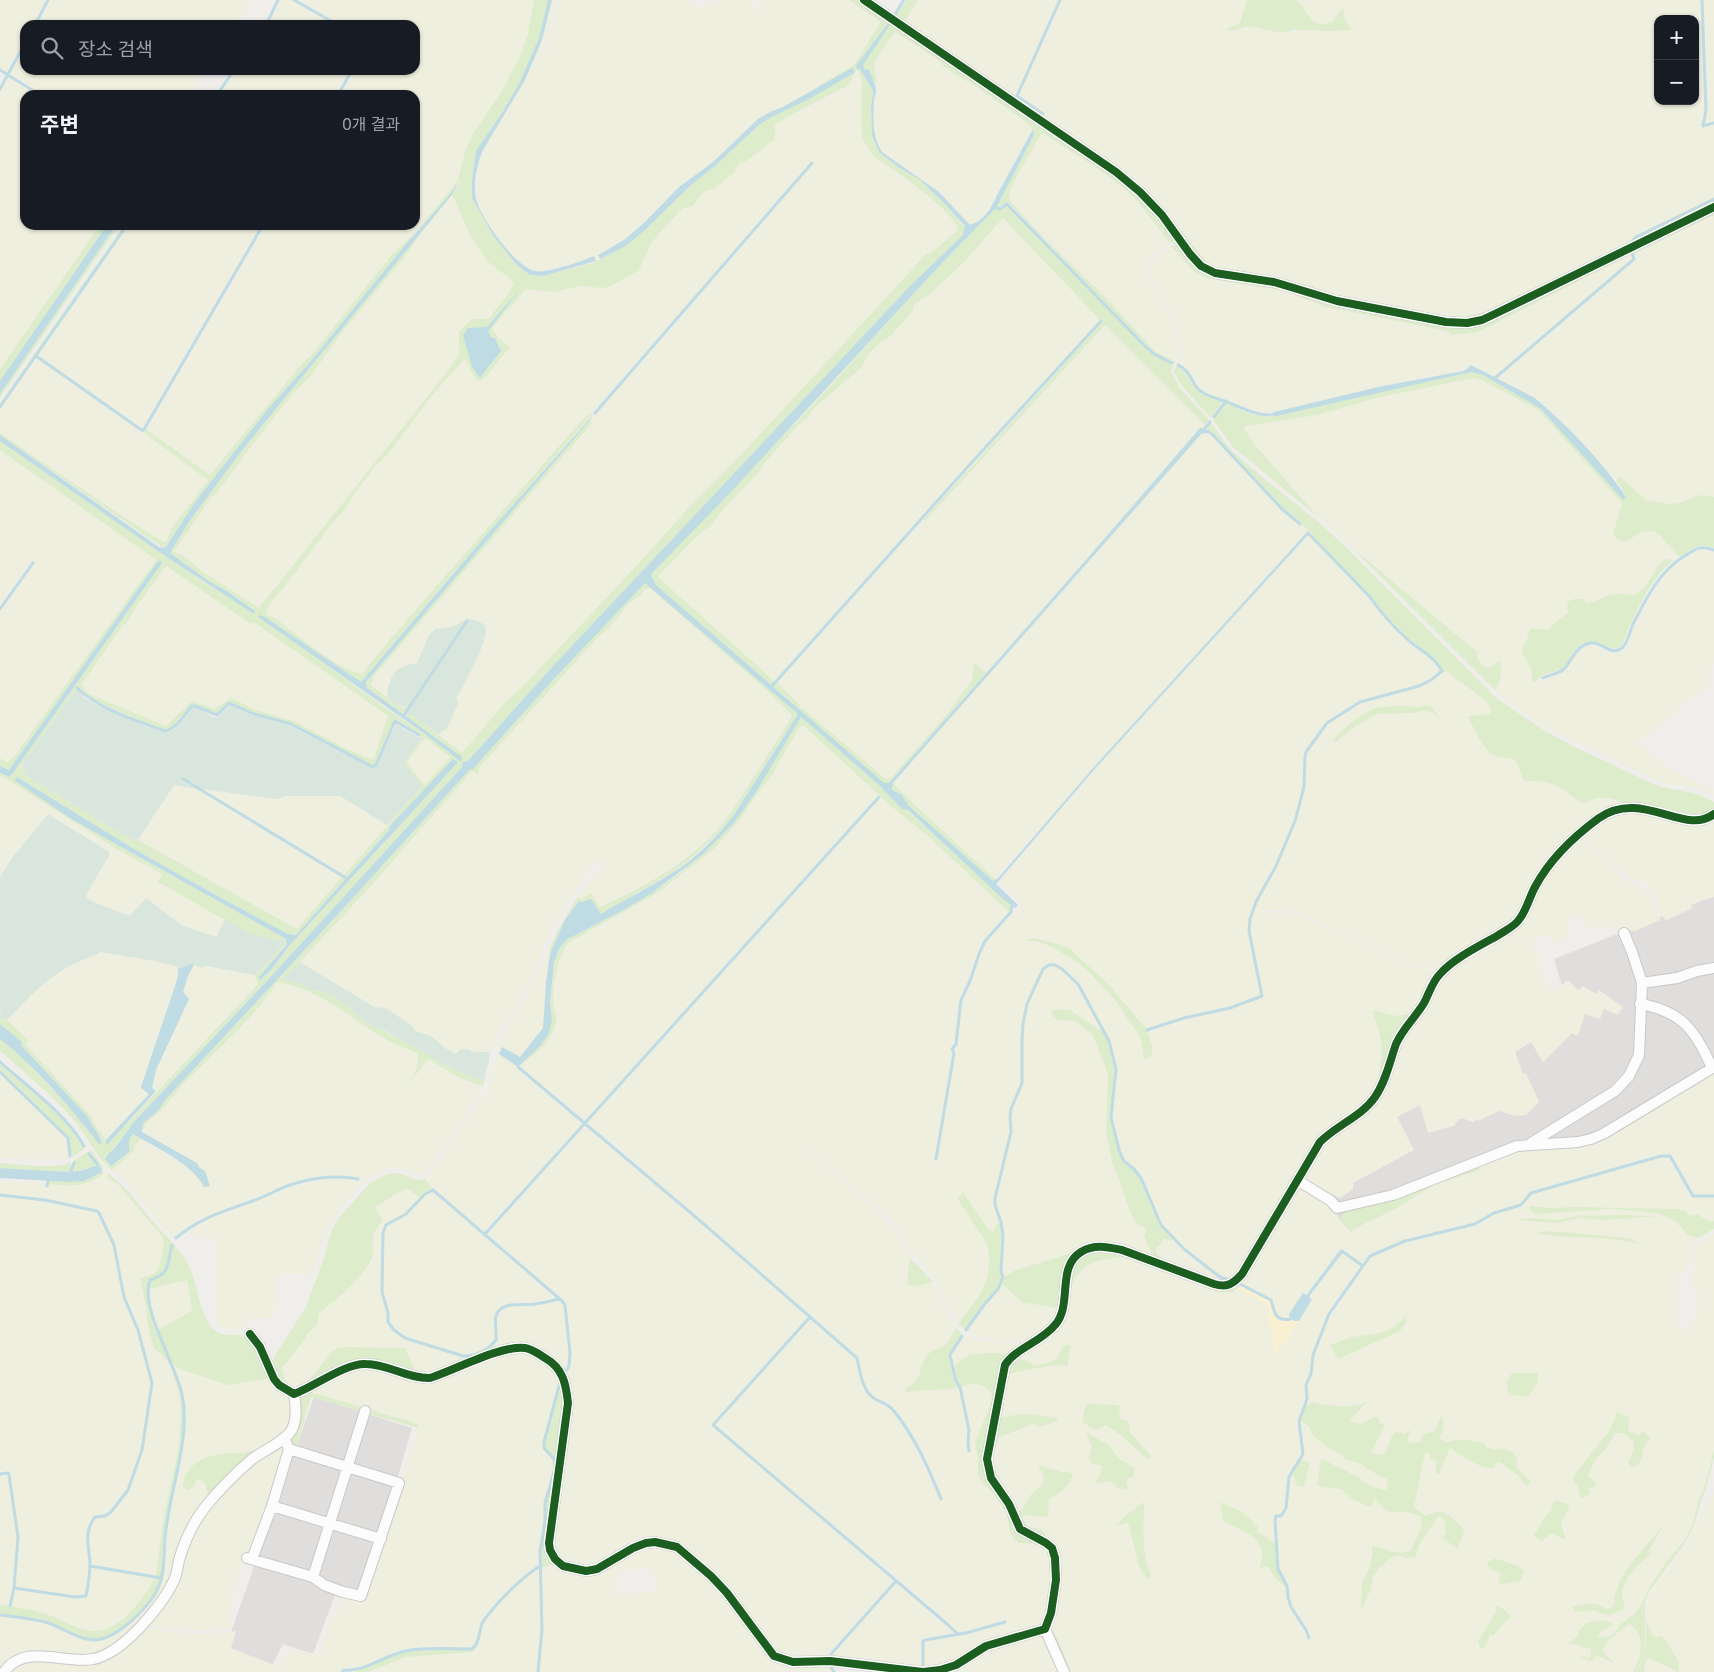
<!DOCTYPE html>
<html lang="ko">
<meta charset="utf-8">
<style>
:root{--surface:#171b24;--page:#242831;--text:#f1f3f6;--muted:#9ea1a6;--line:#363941}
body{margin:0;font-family:"Golos Text","Noto Sans KR",sans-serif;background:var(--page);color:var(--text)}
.controls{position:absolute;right:15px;top:15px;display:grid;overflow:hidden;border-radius:10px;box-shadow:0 1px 4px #0004}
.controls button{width:45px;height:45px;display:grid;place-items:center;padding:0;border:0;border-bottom:1px solid var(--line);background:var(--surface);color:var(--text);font:25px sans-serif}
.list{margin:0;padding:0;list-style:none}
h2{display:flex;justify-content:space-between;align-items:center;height:65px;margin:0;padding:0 20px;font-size:21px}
h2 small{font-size:16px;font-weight:400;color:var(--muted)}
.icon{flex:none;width:28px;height:28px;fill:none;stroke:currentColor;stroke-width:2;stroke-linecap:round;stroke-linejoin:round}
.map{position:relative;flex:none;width:1714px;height:1672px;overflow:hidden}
.search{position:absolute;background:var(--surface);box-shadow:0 1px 4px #0004;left:20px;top:20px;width:400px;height:55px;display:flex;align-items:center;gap:12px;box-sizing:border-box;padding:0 18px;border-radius:15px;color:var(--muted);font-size:19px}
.panel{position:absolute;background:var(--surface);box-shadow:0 1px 4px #0004;left:20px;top:90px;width:400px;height:140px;border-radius:15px}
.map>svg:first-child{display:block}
.residential{fill:#dfdedc}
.farmland{fill:#efefdf;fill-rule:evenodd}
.grass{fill:#ddeccb;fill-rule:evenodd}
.wetland{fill:#d9e6de}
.sand{fill:#f8f0d0}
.water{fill:#bfdbe3}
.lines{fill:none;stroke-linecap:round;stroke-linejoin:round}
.stream{stroke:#bfdbe3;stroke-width:3}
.minor-casing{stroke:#c9c8c7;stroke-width:12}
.minor{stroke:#fdfcfc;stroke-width:10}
.cycleway-casing{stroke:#fff;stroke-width:11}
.cycleway{stroke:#1b5e20;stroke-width:8}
</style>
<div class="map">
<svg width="1714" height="1672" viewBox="0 0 1714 1672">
<rect width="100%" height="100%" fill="#f0eeeb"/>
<!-- residential -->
<path class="residential" d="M1714 896V1072L1609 1133 1370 1213 1294 1311 1299 1172 1420 1101 1472 1122 1524 1100 1514 1048 1572 1020 1554 959Z
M314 1397 412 1428 363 1596 336 1592 313 1654 283 1644 269 1672 224 1652Z"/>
<!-- farmland -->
<path class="farmland" d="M0 0H46L33 25H25V40L8 73 0 68Z
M51 0H249L236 25H37Z
M280 0H292L336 25H267Z
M298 0H534L528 34 520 56 501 93 472 135 465 152 457 182 417 230 391 256 309 358 305 360 210 475 146 429 266 225H415V95H341L355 70H415V25H341Z
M552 0H556L544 51H546L560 0H686L698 8 706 5 718 4 721 0H755L752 11 759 9 761 3 760 0H849L881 22 854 65 818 86 815 90 783 107 770 112 713 162 679 187 644 223 624 240 598 255 600 259 596 261 594 256 563 267 536 271 526 268 505 248 486 221 476 200V189L479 161 542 40Z
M918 0H1058L1015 97 904 21Z
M1062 0H1247L1240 23 1226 29 1232 31 1249 26 1281 33 1305 30 1332 31 1340 30 1347 24 1344 15 1343 7 1332 22 1315 23 1303 11 1300 3 1295 0H1701L1705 110 1702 127 1714 124V198L1635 237 1629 241V244L1486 312 1475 316 1449 317 1408 310 1335 295 1278 277 1221 268 1213 266 1206 261 1181 232 1043 117 1044 114 1019 95ZM1658 19H1695V101H1658Z
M1703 0H1714V122L1704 125 1706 110Z
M895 32 939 60 944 67 978 88 1026 122 1033 129 997 195 993 206 976 223 970 225 939 191 882 152 876 142 874 133V97L877 89 874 84 877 80 874 64 878 55Z
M25 47V70H204L187 95H44L10 74Z
M236 70H350L337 95H218Z
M858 70 862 81 861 125 862 139 867 148 874 156 935 202 950 215 957 224 958 229 891 291 845 343 742 454 692 504 640 562 529 680 503 705 462 753 439 734 447 727 458 702 456 699 474 665 487 635 467 618 462 623 451 627 435 629 429 635 417 663 407 664 389 681 387 697 371 684 374 676 591 424V419L688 310 814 163 812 162 639 360 593 411 583 419 385 645 362 674 353 673 319 651 275 618 266 615 267 608 295 573 330 526 347 507 352 497 375 467 389 453 405 430 454 369 465 357 471 372 486 377 501 357 510 348 498 338 492 328 526 289 556 292 580 286 601 288 620 281 636 272 640 268 651 243 679 212 683 208 693 206 701 194 705 191 714 189 741 162H745L759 151 775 125 794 113 845 87 850 82 855 72Z
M9 77 38 95H25V225H100L0 369V93Z
M1042 133 1076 154 1123 188 1140 205 1170 243 1153 254 1148 261 1147 270 1149 279 1159 295 1173 325 1179 351 1175 361 1156 352 1101 293 1044 238 1011 202 1009 193 1015 179Z
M451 196 454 198 469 233 488 262 512 280 514 283 506 297 488 319H481L459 339V354L447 372 259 608 254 606 203 572 184 556 173 552 210 499 220 489 249 449 291 396 311 376 338 337 402 260 430 221Z
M1714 215V497L1701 495 1679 503 1669 504 1646 500 1620 478 1616 480 1555 415 1535 398 1496 378 1634 260 1633 254Z
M1003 218 1100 320 973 459 774 681 659 578V575L697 536 710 526 728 504 760 471 762 465 798 425 809 417 812 410 862 367 869 353 883 340 891 336 912 312 914 306 932 292 963 263Z
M130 225H262L143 429 37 356Z
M1171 246 1187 266 1199 275 1285 291 1326 307 1446 331 1448 333 1480 331 1632 254 1633 259 1495 377 1479 368 1467 369 1378 387 1326 401 1268 413 1248 410 1234 404 1210 396 1199 388 1193 376 1185 367 1177 363 1183 355 1176 324 1152 277 1150 270 1153 262 1158 254Z
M1105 325 1205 425 1200 428 1085 561 986 673 974 663 972 680 952 708 891 778 886 780 802 709H801L798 703 777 683 923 520H926Z
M37 358 208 479 172 528 166 542 165 543 119 514 0 433V410Z
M1474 378 1484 381 1538 410 1622 503 1613 535 1617 539 1632 540 1640 532 1653 531 1657 533 1679 557 1674 560 1666 559 1640 592 1635 595 1621 594 1607 596 1592 603H1587L1583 599 1559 619 1548 630 1532 628 1529 631 1524 646 1533 682 1541 681 1559 675 1565 671 1578 653 1587 646 1593 645 1609 653H1616L1622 650 1626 646 1634 626 1651 596 1668 572 1676 563 1697 550 1714 553V664L1711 662 1710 684 1637 743 1669 768 1714 790 1713 794 1687 786 1662 783 1543 726 1504 699 1495 690 1501 681 1500 661 1490 667 1485 668 1465 643 1318 517 1256 446 1244 429 1245 426 1317 415 1376 398Z
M1203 432 1211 435 1282 510 1302 524 1308 531 1093 768 995 879 917 807 893 783Z
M0 450 157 560 69 683 7 763 0 758V612L34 563 31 561 0 606Z
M1309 534 1370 597 1375 606 1404 636 1420 650 1425 652 1441 671 1431 679 1419 685 1359 701 1326 723 1306 752 1304 756V787L1294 820 1276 866 1255 902 1249 919V931L1262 994 1260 997 1230 1008 1184 1017 1147 1030 1082 959 1076 956 1068 947 1054 943 1027 940 1039 942 1052 947 1080 964 1091 974 1114 999 1136 1031 1141 1039 1144 1059 1152 1046 1147 1031 1185 1018 1230 1009 1256 1000 1263 996 1250 931 1252 912 1277 866 1296 821 1305 787V756L1307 753 1328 724 1360 703 1419 687 1431 681 1443 672 1447 671 1485 700 1489 705 1491 708 1490 714 1468 716 1481 743 1514 760 1517 763 1524 781H1543L1561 787 1583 804 1591 800 1604 798 1622 802 1626 805 1569 839 1518 916 1439 971 1409 963 1373 948 1298 912 1276 910 1254 911 1298 914 1372 949 1408 965 1439 973 1415 1013 1397 1016 1375 1011 1374 1018 1378 1027 1381 1048V1061L1376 1092 1367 1105 1337 1125 1233 1280 1220 1276 1174 1239 1162 1225 1141 1178 1134 1168 1124 1160 1120 1153 1112 1118 1117 1069 1110 1041 1079 984 1063 968 1055 964H1049L1042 969 1026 1004 1021 1040 1022 1083 1010 1109 1009 1117 1010 1132 994 1198V1205L1000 1222 996 1225 994 1233 988 1229 963 1193 958 1199 988 1248 989 1269 988 1281 982 1292 958 1324 949 1309 935 1279 911 1250 895 1223 814 1152 800 1149 813 1153 889 1223 905 1246 910 1258 907 1281 918 1286 933 1282 947 1315 956 1328 949 1341 942 1348 935 1349 922 1365 920 1375 916 1382 906 1388 945 1391 959 1387 968 1430 967 1443 969 1451 970 1430 961 1386 974 1383 988 1388 992 1394 990 1406 975 1442 978 1459V1473L981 1482 994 1494 1008 1514 1014 1540 1019 1543 1042 1544 1046 1547 1053 1562 1049 1604 1045 1617 1038 1627 956 1661 928 1669 832 1658V1654L896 1583 954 1633 922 1639 921 1667 923 1666 924 1644 926 1640 967 1634 1006 1622 1005 1620 966 1632H957L948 1622 897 1578 714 1425 810 1319 856 1359 859 1374 865 1391 870 1398 887 1406 894 1413 909 1436 941 1501 942 1500 924 1459 895 1411 887 1402 873 1397 865 1387 858 1357 588 1122 882 796 928 836 1009 912 982 942 959 1001 955 1044 951 1049 952 1053 934 1160 937 1161 954 1048 957 1045 962 1000 987 940 1011 914 1015 915 1021 905 1019 900 998 882 1094 770ZM1426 705 1431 706 1439 717 1427 710 1412 713 1377 714 1356 726 1337 741 1351 724 1363 714 1377 708H1393L1400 706 1420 708Z
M166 566 251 624 255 623 388 716 375 755 372 760 343 747 294 721 256 710 231 698 214 709 194 701 166 726 89 694 80 685 123 625 126 624 138 604Z
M647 588H650L772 695 792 714 728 816 714 832 696 849 651 881 599 907 577 898 588 882 591 881 605 865 604 861 595 860 556 921 533 972 490 1052 456 1055 445 1048 431 1036 416 1031 412 1026 389 1010 382 1007 376 1008 300 962 369 888 472 771H478V769L599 636 610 627 628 604 636 600Z
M803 725 880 794 586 1121 519 1066 541 1049 554 1028 557 1018 553 1002 555 976 561 954 568 943 627 911 668 887 715 848 741 818 754 798 772 775 800 726Z
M425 738 451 757 425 785 408 765 407 761Z
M0 775 115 848 163 874 158 882 225 919 216 938 183 926 146 898 130 916 94 902 86 897 110 854 108 851 77 830 48 814 12 858 0 877Z
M174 785 196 789 342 877 297 929 138 840Z
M201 789 278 799 286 796H340L387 825 344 875Z
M1616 812 1714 818V897L1691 903 1692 908 1665 921 1655 896 1645 881 1630 879 1581 835Z
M1579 837 1628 882 1642 888 1651 898 1660 920 1635 931 1602 927 1586 930 1581 914 1567 921 1570 927 1567 929 1570 936 1556 944 1550 937 1539 936 1534 939 1533 949 1542 961 1536 966 1551 992 1569 980 1575 988 1579 990 1583 986 1596 994 1599 990 1623 1007 1618 1015 1604 1009 1600 1019 1585 1014 1578 1036 1572 1033 1543 1062 1531 1042 1515 1052 1523 1074 1526 1073 1539 1102 1526 1115 1515 1116 1499 1111 1478 1121 1477 1117 1459 1119 1454 1126 1428 1133 1420 1105 1397 1117 1414 1150 1353 1183V1189L1340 1198 1304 1181 1302 1175 1320 1146 1360 1115 1399 1046 1446 973 1456 964 1511 930 1546 874Z
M100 952 155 961 176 966 178 969V976L142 1084 149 1094 106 1140 69 1090 26 1045 28 1040 7 1020 40 985 73 965 92 957Z
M548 953 550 954 546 982 543 1028 520 1057 511 1051 499 1054 518 1067 583 1124 483 1233 425 1179 429 1175 465 1124 487 1091 492 1076 500 1043Z
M194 964 255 975 258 983 156 1091 152 1088V1085L156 1070 189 999 183 992 188 976Z
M1055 965 1062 969 1078 985 1104 1033 1070 1010 1058 1009 1068 1021H1075L1092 1034 1104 1063 1108 1076 1107 1103 1112 1161 1132 1216 1145 1227 1147 1232 1145 1236 1152 1255 1151 1260 1085 1248 1044 1263 1014 1271 1004 1277 1002 1272 1004 1236 1002 1222 996 1205V1198L1012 1132V1109L1023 1083 1022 1040 1024 1024 1028 1005 1038 979 1047 967Z
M277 982 313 993 331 1002 391 1042 418 1053 417 1068 410 1082 428 1058 453 1074 470 1083 483 1086 461 1123 426 1171 422 1174H417L405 1169 389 1168 371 1176 362 1183 330 1221 322 1242 312 1275 278 1273 273 1318H250L242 1329H224L216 1327 215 1238 194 1237 187 1234 195 1225 207 1220 274 1194 289 1187 326 1179H345L358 1180 359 1178 346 1176 326 1177 287 1185 272 1193 200 1219 175 1237 162 1226 125 1180 112 1170 133 1152 135 1145 141 1139 190 1169 199 1178 204 1186 200 1168 197 1163 142 1131 148 1121 160 1112 184 1083 233 1035 260 1006Z
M0 1073 67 1140 69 1159 35 1160 0 1157Z
M1713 1073 1714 1076V1221H1708L1703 1217 1690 1216 1684 1210 1676 1209 1577 1207 1550 1208 1530 1206 1536 1214 1611 1209 1657 1213 1675 1221 1688 1235 1698 1238 1693 1242 1690 1248 1687 1270 1677 1276 1678 1328 1685 1329 1692 1326 1698 1308 1697 1294 1692 1283 1694 1273 1693 1256 1695 1247 1714 1233V1449L1706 1482 1698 1502 1693 1524 1683 1542 1667 1561 1650 1586 1641 1605 1633 1615 1605 1638 1598 1637V1634L1612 1625 1603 1620 1586 1623 1582 1627 1578 1636 1568 1644 1593 1649 1589 1658 1581 1656V1658L1592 1661 1597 1655 1609 1658 1605 1655 1603 1651 1604 1646 1617 1632 1630 1624 1640 1635 1642 1642 1639 1661 1633 1672H1071L1057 1638 1050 1630 1055 1617 1054 1546 1042 1529 1029 1528 1021 1517 1028 1515 1047 1516 1049 1499 1065 1489 1073 1473 1062 1472 1044 1466 1041 1471 1043 1475 1044 1483 1032 1493 1022 1510 1019 1511 1016 1503 997 1477 993 1455 999 1437 1034 1424 1040 1427 1056 1418H1046L1023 1414 1009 1417H1002L1007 1374 1053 1365 1067 1366 1062 1347 1056 1359 1051 1362 1035 1366 1028 1361 1019 1359 1049 1334 1076 1276 1085 1267 1098 1261 1122 1257 1218 1292H1233L1238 1289 1267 1305 1275 1355 1312 1300 1309 1297 1338 1255 1342 1252 1361 1266 1328 1314 1313 1355 1310 1374 1305 1385 1306 1398 1298 1421 1302 1454 1289 1477 1286 1507 1280 1515H1276L1274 1521 1277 1545 1257 1531 1223 1521 1253 1536 1261 1546 1262 1556 1260 1568 1268 1566 1277 1580 1286 1587 1287 1597 1291 1607 1311 1641 1307 1629 1292 1606 1288 1597V1586L1279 1569 1276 1530 1277 1517 1281 1516 1287 1508 1290 1478 1293 1474 1297 1486 1304 1487 1310 1462 1300 1460 1303 1454 1300 1421 1306 1424 1311 1428V1432L1327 1447 1341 1454 1345 1459 1362 1464 1369 1470 1386 1479 1388 1484 1386 1490H1380L1368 1485 1354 1475 1321 1459 1318 1486 1341 1489 1354 1500 1370 1507 1375 1498 1393 1512 1406 1511 1421 1517 1422 1526 1410 1551 1401 1553 1373 1546V1553L1369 1569 1366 1573 1362 1609 1371 1589 1373 1576 1379 1568 1388 1560 1398 1555 1415 1557 1420 1543 1439 1515 1446 1521 1447 1531 1457 1548 1465 1530 1447 1513 1436 1511 1425 1516 1414 1507 1425 1452 1430 1453 1436 1460V1473L1438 1474 1450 1448 1465 1458 1500 1462 1520 1477 1517 1468V1459L1500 1448 1496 1450 1464 1439 1451 1440 1447 1443 1442 1441 1439 1438 1444 1428 1438 1425 1434 1431 1422 1435 1421 1442 1407 1444 1405 1434 1389 1442 1385 1455 1371 1453 1384 1425 1381 1424 1378 1418 1373 1417 1363 1423 1355 1424 1350 1420 1366 1402 1347 1406H1326L1313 1402 1306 1406 1308 1399 1306 1385 1312 1374 1314 1355 1326 1323 1330 1314 1371 1256 1405 1241 1475 1225 1495 1214 1521 1205 1531 1193 1574 1180 1667 1156 1692 1197 1705 1196H1693L1670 1155H1668L1574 1179 1530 1192 1521 1204 1494 1213 1475 1224 1405 1240 1374 1252 1363 1264 1340 1249 1307 1295 1303 1293 1289 1314 1290 1317 1280 1318 1277 1316 1272 1299 1241 1282 1298 1184 1330 1204 1340 1220 1351 1232 1356 1228 1397 1208 1435 1184 1479 1170 1478 1165 1520 1149 1578 1144ZM1581 1215 1625 1216 1648 1215 1657 1218 1646 1217 1605 1220 1579 1218 1557 1223 1520 1220 1529 1218 1560 1220ZM1548 1231 1629 1238 1640 1244 1627 1240 1610 1238 1571 1237 1538 1233ZM1406 1317 1405 1324 1400 1331 1338 1359 1331 1345 1353 1337 1375 1335 1390 1330ZM1086 1404 1128 1421 1130 1432 1151 1456 1106 1425 1082 1422ZM1617 1412 1628 1430 1638 1435 1646 1447 1628 1463 1634 1450 1633 1441 1623 1433H1615L1606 1449 1595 1460 1588 1476 1595 1482 1596 1486 1580 1496 1574 1475 1610 1430ZM1087 1432 1110 1446 1118 1458 1135 1468 1126 1485 1129 1488 1119 1489 1110 1481 1095 1484 1100 1475 1102 1465 1089 1457 1092 1447ZM1144 1502 1145 1547 1147 1563 1151 1575 1144 1572 1140 1569 1133 1547 1128 1522 1117 1525 1125 1516ZM1552 1504 1570 1506 1561 1523 1565 1531 1534 1535 1540 1527 1544 1516 1551 1511ZM1663 1526 1647 1552 1652 1551 1649 1555 1635 1567 1625 1583 1621 1597 1625 1606 1602 1614 1597 1610 1591 1609 1585 1611 1573 1606 1599 1604 1607 1609 1612 1608 1615 1603 1614 1598 1621 1578 1630 1565ZM1495 1606 1504 1622 1490 1635 1478 1641 1496 1612Z
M586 1125 808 1317 711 1426 830 1525 894 1581 830 1652 829 1656 795 1659 779 1654 676 1541 662 1537 642 1538 586 1567 581 1566 568 1558 561 1557 552 1545 565 1373 570 1366 571 1361 568 1309 561 1298 486 1235Z
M104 1169 108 1173 107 1178 117 1183 164 1239 161 1257 157 1271 155 1273 142 1276 140 1279 146 1307 147 1320 152 1342 155 1348 165 1358 171 1368 179 1393 181 1410 179 1445 163 1522 156 1576 91 1565 90 1551 87 1543 91 1524 95 1517H105L112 1513 129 1490 143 1450 153 1383 139 1329 125 1297 114 1245 103 1216 98 1210 48 1200 46 1195 44 1198 0 1194V1181L46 1184 47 1188 48 1184 75 1186 90 1183 103 1174Z
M406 1188 421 1198 406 1214 386 1225 383 1233 382 1292 388 1313V1322L393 1330 404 1338 413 1342 463 1357H469L480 1353 492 1346 497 1340 496 1317 499 1312 506 1307 515 1304 534 1305 559 1300 565 1306 566 1311 569 1352 568 1363 563 1371 531 1347 432 1376 412 1374 405 1348 344 1347 337 1348 332 1352 304 1386 292 1388 289 1386 282 1373 284 1363 307 1334 317 1325 319 1313 353 1283 372 1259V1241L377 1227 375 1208Z
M433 1191 556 1299 534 1304 515 1303 505 1306 498 1311 494 1317 495 1340 491 1345 480 1352 469 1355H463L405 1337 395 1329 389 1321V1313L383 1292 384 1233 387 1226 407 1215 425 1194Z
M0 1196 44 1200 97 1211 99 1213 113 1245 124 1298 137 1330 149 1371 151 1383 141 1450 127 1490 119 1502 108 1514 94 1516 90 1524 86 1543 90 1566 86 1592 85 1595 82 1596 15 1588 18 1537 9 1475 8 1473H0Z
M1163 1239 1173 1240 1220 1277 1230 1280 1226 1285 1162 1259 1157 1254 1156 1248 1161 1243Z
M186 1280 192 1312 159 1329 149 1303 148 1289Z
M1002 1284 1015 1297 1036 1305 1062 1309 1057 1319 1028 1341 994 1340 973 1335 967 1332 977 1316Z
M964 1335 973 1339 995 1342 1031 1344 1013 1354H971L964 1358 955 1365 951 1355Z
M521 1350 552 1365 559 1377V1385L556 1389 543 1442V1449L553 1460 554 1466 544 1503V1521L540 1551V1565L526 1574 511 1588 491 1612 482 1622 475 1645 472 1648 407 1650 393 1654 364 1667 353 1671 343 1669 341 1672H10L18 1666 29 1660 88 1662 142 1627 178 1633 210 1634 236 1631 231 1648 279 1667 290 1650 319 1656 323 1653 326 1632 346 1595 361 1598 402 1484 419 1424 306 1391 345 1372 367 1367 416 1380 494 1356Z
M174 1366 180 1369 228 1385 271 1378 287 1394 291 1401V1418L288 1428 281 1438 254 1450 245 1452 220 1454 204 1458 193 1487 197 1480 200 1479 206 1485 209 1500 162 1596 128 1634 98 1655 25 1656 8 1659 0 1665V1615L45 1623 85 1640 95 1641 112 1635 139 1616 157 1593 161 1584 167 1528 185 1424V1408L183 1394Z
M284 1445V1452L272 1496 250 1555 244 1556 235 1587 230 1612 232 1626 207 1630H194L166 1628 145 1623 156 1612 191 1534 230 1482 277 1446Z
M7 1474 17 1537 13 1588 9 1606 0 1605V1475Z
M1714 1492V1672H1679V1662L1665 1639 1656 1638 1652 1634 1646 1620 1647 1604 1652 1591 1685 1547Z
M666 1546 691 1562 688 1566 690 1565 703 1576 731 1607 755 1639 776 1662 784 1665 785 1672H539L542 1629V1568L555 1563 583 1572 638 1548ZM638 1568 654 1569 655 1591 618 1595V1571Z
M540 1566 541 1629 537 1672H368L406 1657 472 1652 477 1646 483 1623 512 1589Z
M91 1567 155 1577 150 1588 135 1608 114 1625 101 1631 85 1629 46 1614 10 1607 14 1589 75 1598 86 1596Z
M1033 1635 1039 1637 1044 1642 1058 1672H944L981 1652Z
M1650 1658 1656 1662 1670 1667 1676 1672H1644L1646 1660Z
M785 1663 828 1665 833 1671V1672H786Z"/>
<!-- grass -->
<path class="grass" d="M534 0H548L539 38 520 82 502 113 476 151 472 180V198L494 237 516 264 530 275 543 276 593 263 624 247 643 232 690 186 716 165 759 125 770 118 809 98 854 72 852 69 815 90 818 86 854 65 881 22 849 0H859L1120 179 1153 211 1175 238 1174 241 1170 243C1155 225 1141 202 1122 187 1097 167 1069 150 1042 133L1015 179 1009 193 1011 202 1044 238 1101 293 1156 352 1175 361 1174 363 1155 353 1144 343 1008 202 997 208 999 210 1008 205 1137 339 1153 355 1173 364 1171 372 1180 388 1209 420 1205 425 1105 325 926 520H923L1102 322 1003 218 963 263 932 292 914 305 912 312 891 336 883 340 869 353 862 367 812 410 809 417 798 425 763 465 760 471 728 504 710 526 697 536 659 575V578L774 681 771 685 656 585 651 574 809 409 942 263 996 208 1034 135 1033 129 1026 122 978 88 944 67 939 60 895 32 876 59 874 68 877 80 874 84 869 70 864 69 862 65 890 25 863 57 858 66 873 91 871 107 872 135 879 152 898 167 919 179 945 204 965 227 964 235 911 285 553 666 468 761 463 762 462 767 266 982 133 1123 105 1159 111 1166 128 1145 129 1139 133 1134 141 1139 135 1145 133 1152 112 1170C97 1159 87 1135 74 1120 52 1095 25 1073 0 1051V1039L15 1050 74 1112 91 1134 101 1139 91 1123 89 1118 21 1045 22 1042 0 1024V1017L7 1020 28 1040 26 1045 92 1117C93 1126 102 1132 106 1140V1144L107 1145 258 984 255 975 286 941 287 943 258 978 260 980 271 970 289 946 388 839 390 826 389 830 296 935 288 934 212 893 134 849 17 777 73 820 286 939 283 941 276 939 272 940 248 933 158 882 162 874 115 848 0 775V773L10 777 162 563 158 561 9 770 0 766V758L7 763 16 754 156 560 0 450V441L208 585 255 611 228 591 210 582 170 553 188 523 243 449 430 221 402 260 338 337 311 376 291 396 249 449 220 489 210 499 174 552 184 556 203 572 259 608 447 372 459 354V332L472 319H488L506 297 514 283 512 280 488 262 469 233 454 198 451 196 460 183 459 181 447 198 406 244 310 362 268 409 198 498 172 541 163 548 0 435V433L119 514 165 543 166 542 172 528 208 480 144 433 146 429 210 475 305 360 309 358 391 256 417 230 457 182 465 152 472 135 501 93 520 56 528 34ZM858 70 862 82 861 112 862 139 874 156C891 169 956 211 958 230L930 254 927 253 742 454 692 504 640 562 529 680 503 705 462 753 415 716 411 715 406 716 441 741 421 731 393 713 259 617H265L361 682 456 570 592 415 593 411 583 419 385 645 362 674C338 670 295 633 275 618L267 615V608L295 573 330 526 347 507 352 497 375 467 389 453 430 398 465 358 476 380 480 381C492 373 499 358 510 348L498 338 492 328 526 289 556 292 580 286 601 288 608 287 620 281 636 272 640 268 651 243 679 212 683 208 693 206 701 194 705 191 714 189 736 171 735 169 741 162H745L775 139V125L794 113 845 87 851 82 855 72ZM516 295 487 331 490 337 495 338 500 348 496 358 482 376 472 367 463 335 468 328 487 327ZM166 566 251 624 255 623 388 716 375 755 372 760 343 747 294 721 256 710 231 698 214 709 194 701 190 703 166 726 89 694 81 685 123 625 126 624 138 604ZM77 688 88 697 111 708 163 730 170 729 192 705H195L218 714 231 702 255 714 292 723 373 766 376 763 395 719 420 734 422 737 405 761V764L422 786 344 875 345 877H342L297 929 140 841 125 836 27 776 22 765ZM425 738 450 757 425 785 408 765 407 761Z
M868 0H875L896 15 907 0H918L905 21 1043 117 1164 210 1206 261 1213 266 1221 268 1278 277 1335 295 1449 317H1461L1486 312 1634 241 1714 200V204L1474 318 1447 320 1219 271 1204 263 1152 202Z
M1247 0H1295C1310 8 1307 32 1333 21L1343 7C1344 16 1345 22 1352 30L1332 31 1294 30 1281 33 1249 26 1232 31 1225 29 1240 23Z
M1714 209V215L1633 254V252L1632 254 1480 331C1470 335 1461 332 1452 335L1446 331 1326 307 1285 291 1205 278 1193 271 1171 246 1178 244 1200 267 1463 326Z
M100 225H107L0 381V369Z
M116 225H119L0 398V394Z
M124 225H126L0 405V403Z
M1177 366C1190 372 1188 381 1197 390 1204 396 1214 399 1223 402L1211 418 1182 386 1173 371Z
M1471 372 1483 375 1541 409 1626 496 1616 480 1620 477 1646 500 1669 504 1679 503 1701 495 1714 497V548C1696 542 1694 549 1679 557L1658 533 1653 531 1640 532C1630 539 1625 548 1613 535L1622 503 1538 410 1484 381 1474 378 1376 398 1317 415 1245 426 1244 429 1256 446 1318 517 1233 447 1213 420 1227 403 1247 413 1268 417Z
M591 419V424L374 676 371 684 373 687 400 707 404 708 410 705 403 714 366 687V682Z
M1211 423 1231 450 1267 481 1316 520 1348 549 1497 699 1545 731 1573 746 1651 783 1662 787 1697 794 1714 802V810L1701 817 1626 805C1618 799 1604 796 1594 799 1590 800 1587 803 1583 804 1560 787 1555 780 1524 781 1522 775 1520 767 1516 762 1510 755 1497 760 1490 753 1480 743 1474 729 1468 716L1490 714 1491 708 1485 700 1450 674 1447 671 1443 672C1434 656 1418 646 1405 635L1302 524 1283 508 1213 433 1205 428Z
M1349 545 1477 652C1476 659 1481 663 1485 668L1490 667 1500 661C1502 672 1502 680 1495 690Z
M1666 559 1674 560C1655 574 1641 602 1631 623 1627 630 1626 639 1622 645 1611 657 1599 634 1583 644 1573 649 1570 659 1563 667 1558 672 1551 672 1545 674 1540 677 1538 681 1533 682L1531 669 1521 651 1527 639 1529 631 1532 628 1548 630 1559 619 1568 613 1567 602 1574 599H1583L1587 603C1597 602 1606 594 1617 594 1626 593 1634 598 1642 590 1651 581 1654 566 1666 559Z
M645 582 798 714 734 815 725 827 688 861 672 873 601 914 565 920 550 954 548 953 558 930 577 898 581 899 591 893 600 907C646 886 698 858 729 815 740 799 750 783 760 767 770 750 783 733 792 715L772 695 650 588 644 590 641 595 628 604 610 627 599 636 478 769 479 774 472 771 369 888 284 979C293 982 305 983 312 990 331 988 354 1013 370 1024 376 1027 382 1028 387 1032 396 1038 405 1042 414 1046 438 1059 456 1074 483 1080L487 1071 483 1086C462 1081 446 1070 428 1059L408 1085 417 1068 418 1053C409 1049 398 1046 389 1041 350 1019 323 990 277 982L260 1006 233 1035 184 1083 160 1112 148 1121 142 1131 143 1123 158 1111 166 1099 352 899 470 769H473L552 681Z
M974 662 986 673 889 783 884 784 773 686 777 683 798 703 801 709 802 708 887 780 891 778 952 708 972 680Z
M1426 705 1431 706 1440 718 1427 710 1412 713 1377 714 1356 726 1337 741H1332C1341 730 1362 712 1376 708 1381 707 1397 706 1403 706 1411 706 1418 709 1426 705Z
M801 717 879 785 902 809 907 810 1012 906 1009 912 928 836 891 806 803 725 800 726 772 775 754 798 741 818 715 848 659 892 568 943C557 960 553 980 553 1001 553 1008 557 1015 556 1020 554 1039 536 1055 521 1064L540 1046 552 1021 550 1004 554 962 559 949 566 940 627 908 652 893 679 874 734 823Z
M893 783 917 807 995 879 993 881 908 805 902 795 892 790Z
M1035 938 1068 947 1108 984 1147 1030 1152 1046V1054L1150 1058 1144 1059 1141 1039 1136 1031 1114 999 1091 974 1080 964 1052 947 1039 942 1024 940Z
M1058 1009 1070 1010 1104 1033 1109 1041 1115 1069 1110 1118 1119 1153 1123 1161 1133 1169 1140 1178 1160 1226 1173 1240 1163 1239 1162 1243 1156 1248 1157 1254 1170 1263 1151 1260 1152 1255 1144 1236 1146 1232 1144 1227 1137 1224 1132 1216 1112 1161 1106 1132 1108 1076 1104 1063 1092 1034 1075 1021 1058 1020 1051 1015 1052 1011Z
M1375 1011 1397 1016 1415 1013 1376 1092C1379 1074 1384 1055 1380 1036 1378 1027 1375 1020 1372 1012Z
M0 1064C27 1088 67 1116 84 1149L72 1157 68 1137 0 1070Z
M91 1150 103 1167V1174C86 1188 69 1186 48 1184L49 1181H84L101 1173 102 1169 90 1153 89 1154 97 1165 79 1171 66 1172 0 1168V1163C20 1164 54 1170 71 1162L72 1170 75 1164 73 1161Z
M1478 1165 1480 1170 1435 1184 1397 1208 1356 1228 1351 1232 1340 1220 1345 1211Z
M108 1173C133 1192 149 1221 172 1242 165 1262 174 1272 150 1279 138 1304 175 1367 181 1395 190 1433 172 1488 165 1527 162 1544 163 1560 161 1577L156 1576 163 1522 179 1445 181 1410 179 1393 171 1368 165 1358 154 1348 152 1342 147 1320 146 1307 140 1278C144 1276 151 1276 155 1273 161 1267 163 1247 164 1239L117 1183 107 1178Z
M397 1173C408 1174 414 1183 425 1179L433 1189 424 1193 421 1198 406 1188 375 1207 383 1221C365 1239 378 1245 371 1260 364 1276 333 1303 319 1313L317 1325 307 1334V1337L282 1368 285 1380 289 1386 292 1388 304 1386 332 1352 337 1348 344 1347 405 1348 413 1367 412 1374 375 1363 295 1391C280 1384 270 1374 274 1357L306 1307 324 1258 332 1230 338 1219 369 1184 387 1174Z
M963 1192 988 1229 994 1232 996 1225 1000 1222 1002 1245 1001 1284 983 1304 966 1330 958 1324C974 1303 990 1288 989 1260 989 1252 988 1245 983 1238 975 1225 966 1213 958 1199Z
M1530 1206 1550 1208 1577 1207 1676 1209 1684 1210 1690 1216 1698 1214 1708 1221H1714V1229L1698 1238 1688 1235 1675 1221 1657 1213 1611 1209 1536 1214 1530 1210Z
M1581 1215C1608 1217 1638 1212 1664 1219L1646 1217 1605 1220 1579 1218 1557 1223 1517 1220 1529 1218 1560 1220Z
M1548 1231 1629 1238 1642 1245C1608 1234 1571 1240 1536 1233Z
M174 1244C181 1253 188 1262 192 1273 198 1291 200 1313 212 1328 221 1340 241 1330 251 1340 259 1348 265 1368 271 1378L228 1385 180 1369C167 1362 163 1343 159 1329L192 1311 187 1280 148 1289 151 1280C171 1274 169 1264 172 1245Z
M1101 1248 1154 1265 1240 1286 1233 1292H1218L1122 1257 1098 1261 1085 1267 1076 1276 1067 1297 1068 1282 1078 1257Z
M1081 1250 1076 1253 1062 1309 1022 1302 1002 1284 1004 1277 1014 1271Z
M910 1258 933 1282 918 1286 908 1285 907 1281Z
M1407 1316 1405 1324 1400 1331 1338 1359 1330 1345C1338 1342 1345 1339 1353 1337 1379 1332 1386 1336 1407 1316Z
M956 1328 962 1334 950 1355 955 1381 959 1387C947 1391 943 1389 931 1390 922 1390 914 1392 906 1392V1388C924 1380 917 1370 926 1357 931 1349 935 1351 942 1347 949 1343 952 1335 956 1328Z
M1067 1344 1071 1346 1067 1366 1053 1365 1007 1374 1002 1417C1010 1417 1016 1414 1023 1414 1034 1413 1045 1418 1057 1418V1421L1040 1427 1034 1424 999 1437C997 1443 993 1450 993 1456 992 1479 1011 1492 1019 1511L1022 1510 1032 1493 1044 1483 1043 1475 1038 1465 1062 1472 1073 1473C1070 1487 1060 1492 1049 1499L1048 1517 1028 1515 1021 1517 1029 1528 1042 1529C1046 1538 1053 1544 1057 1552 1066 1572 1058 1610 1050 1630L1057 1638 1071 1672H1067L1047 1630 1052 1618V1548L1021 1526 989 1462 1004 1373 1013 1358 1026 1353 1019 1359 1028 1361 1036 1366C1042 1364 1052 1364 1056 1358 1060 1353 1061 1348 1067 1344Z
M994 1353 1013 1354 985 1455 1013 1516 1042 1544 1019 1543 1014 1540 1010 1533 1007 1514 994 1494 981 1482 978 1473V1459L975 1442 990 1406 992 1394C983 1382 974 1383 961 1386L957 1381 955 1365 964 1358 971 1354Z
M1512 1373H1538V1382L1529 1396 1509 1395 1506 1382Z
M561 1386 566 1388 549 1525 555 1563 542 1568 541 1551 546 1521 545 1503 556 1466 555 1459 545 1448V1443L558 1390Z
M306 1391 419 1424 418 1428 311 1397 296 1449 290 1446V1436L299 1395Z
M1313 1402C1330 1407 1350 1408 1367 1402L1350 1420C1359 1426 1365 1423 1373 1417L1378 1418 1381 1424 1385 1425 1371 1453 1384 1455 1392 1436 1396 1432 1405 1434 1408 1430 1410 1431 1407 1443 1421 1442 1422 1435 1435 1431 1442 1415 1443 1422H1445L1442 1427 1445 1428 1439 1438 1447 1443C1458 1436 1472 1441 1484 1443L1486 1447 1496 1450 1500 1448 1513 1452 1517 1459V1468L1530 1481 1528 1486 1524 1484 1520 1477 1500 1462H1497L1493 1468C1482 1470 1460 1455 1450 1448L1439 1474 1436 1473V1460L1431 1459 1430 1453H1425L1414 1507 1425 1516C1446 1506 1450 1516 1465 1530L1457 1549 1443 1538 1447 1531 1444 1527 1446 1521 1439 1516 1420 1543 1415 1557 1405 1558 1398 1555 1388 1560 1379 1568 1373 1576 1371 1589 1361 1611 1362 1583 1369 1569 1373 1553 1371 1550 1373 1546 1400 1553 1410 1551 1422 1526 1421 1517C1405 1509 1403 1514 1387 1511L1375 1499 1370 1507 1354 1500 1341 1489 1317 1486 1321 1459C1332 1464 1343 1469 1354 1475 1364 1481 1373 1489 1386 1490L1388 1484 1386 1479 1369 1470 1361 1464 1345 1459 1341 1454 1327 1447 1313 1436 1310 1428 1306 1424 1300 1421 1306 1406Z
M1086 1404 1119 1405 1120 1419 1128 1421 1130 1432 1151 1456 1148 1460 1123 1437 1106 1425 1096 1430 1082 1422Z
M1617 1412 1629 1418 1628 1430 1638 1435 1643 1431 1650 1439 1642 1451C1643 1459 1640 1464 1633 1468L1628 1463 1634 1450 1633 1441 1623 1433H1615L1606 1449 1595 1460 1588 1476 1595 1482 1596 1486 1589 1488 1590 1494 1583 1498 1580 1496 1577 1485 1573 1482 1574 1475 1610 1430Z
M1086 1432 1110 1446 1118 1458 1135 1468 1133 1477 1128 1478 1126 1484 1129 1488C1120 1492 1116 1487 1110 1481L1094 1484 1100 1475 1102 1466 1091 1463 1089 1457 1092 1447Z
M281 1438 209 1500 206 1485 200 1479 197 1480 193 1487 189 1490 183 1488C183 1467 201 1457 220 1454 229 1452 239 1454 248 1452 259 1449 270 1442 281 1438Z
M1714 1449V1457L1708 1481 1693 1528 1683 1546 1650 1590 1645 1603V1641L1643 1658 1636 1672H1633C1642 1656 1646 1636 1630 1624 1623 1628 1600 1644 1604 1653 1606 1656 1611 1659 1613 1661V1663L1597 1655 1592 1661 1588 1662V1660L1581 1658 1580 1656 1589 1658 1592 1649 1576 1645 1567 1644 1578 1636V1632L1586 1623 1603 1620 1610 1622 1613 1625 1598 1634V1637L1605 1638 1611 1635 1619 1628 1618 1626 1633 1615 1641 1605 1650 1586 1667 1561 1683 1542 1693 1524 1698 1502 1706 1482Z
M1300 1460 1310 1462 1304 1487 1297 1486 1293 1474Z
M1556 1500 1565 1503 1570 1506 1561 1523 1566 1540 1552 1533 1541 1541 1534 1535C1540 1527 1543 1517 1551 1511L1552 1504Z
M1144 1502C1144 1525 1141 1553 1151 1575L1149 1580 1140 1569 1138 1563 1128 1522 1116 1526 1125 1516Z
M1220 1502 1244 1513 1258 1527 1257 1531 1277 1545V1569L1286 1587 1277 1580 1268 1566 1260 1568C1260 1564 1262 1560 1262 1556 1264 1536 1237 1529 1223 1521Z
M1664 1524 1648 1552 1653 1551C1639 1566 1614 1582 1625 1606L1622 1610 1608 1615 1605 1613 1602 1614C1592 1607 1585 1612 1574 1612L1573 1606C1588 1606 1592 1600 1607 1609L1612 1607 1615 1603 1614 1598 1616 1592 1621 1578 1630 1565Z
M1494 1558 1518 1566 1524 1571 1520 1581 1500 1585 1498 1581 1501 1574 1489 1568 1487 1561H1492Z
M155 1577 161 1578C157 1601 117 1641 92 1639 76 1639 61 1626 46 1621 31 1617 15 1616 0 1614V1605C15 1607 31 1609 46 1614 62 1619 80 1632 97 1631 121 1630 146 1596 155 1577Z
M1495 1605 1505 1610 1511 1618 1504 1622 1494 1635H1490L1485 1648H1480L1478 1641 1496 1612Z
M1646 1620 1652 1634 1656 1637 1661 1636 1665 1639 1679 1662V1672H1676C1669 1665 1658 1664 1650 1658L1646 1660 1644 1672H1637C1646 1655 1647 1640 1646 1620Z
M477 1646 472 1652 406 1657 368 1672H354L393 1655 407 1651 472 1649Z"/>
<!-- wetland -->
<path class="wetland" d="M467 618C472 620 482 621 485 626 491 638 463 686 456 699L459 702 447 728 439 734 414 716 404 715 468 621H467L410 705C400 710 395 703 387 697 389 677 394 666 417 663L429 635 435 629C447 628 458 626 467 618Z
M77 688C80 691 83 696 87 699 95 705 162 735 168 732 178 729 186 715 192 708L195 707 213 717H218L229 705H234L255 716 291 726 373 768 377 766 396 724 418 737H422L405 761V764L422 786 387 825 340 796H286L278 799 201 789 183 778 181 780 196 789 174 785 138 840 125 836 27 776 22 765Z
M48 814 108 851 110 854 86 895V897L94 902 130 916 146 898 183 926 216 937 225 919 248 933 272 940 276 939 283 941 286 939V941L255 975 206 966 203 968 191 964 178 969 176 966 155 961 100 952C91 958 81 960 72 965 46 978 27 999 7 1020L0 1017 1 1012 0 1011V877L12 858Z
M300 962 376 1008 382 1007 389 1010 412 1026 416 1031 431 1036 445 1048 456 1054 460 1050 468 1049 474 1052H490L489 1062 483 1080C456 1074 438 1059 414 1047 405 1042 396 1038 388 1032 382 1028 376 1027 370 1024 354 1013 331 988 311 990 305 983 293 982 283 979Z"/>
<!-- sand -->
<path class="sand" d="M1240 1286 1270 1301 1274 1315 1280 1321H1288L1290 1319 1295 1321H1299L1275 1356 1267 1305 1238 1289Z"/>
<!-- water -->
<path class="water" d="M548 0H552L542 40 525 80 483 150C477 164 473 183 476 199 480 217 517 269 535 271 549 273 580 262 594 256L596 261 543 276 530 275 516 264 494 237 472 198V180L476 151 502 113 520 82 539 38Z
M889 22 890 25 863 65 864 69 869 70C871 76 875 83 876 89 877 92 874 97 874 101 873 119 872 136 882 152L939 192 970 225C983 221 992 208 997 195L1033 129 1034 135 996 208 942 263 730 493 651 574 656 585 884 783H889L1085 561 1200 428H1205L1203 432 893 783 892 790 902 795 908 805 993 881 999 877 1093 768 1308 531 1309 534 1094 770 996 884 1018 905 1015 908 1002 898 908 810 902 809 879 785 801 717 756 792 734 823 702 855 652 893 627 908 566 940 559 949 554 962 550 1003 552 1021 548 1035 540 1046 518 1067 499 1054 502 1047 520 1057 543 1028 546 982 550 954 565 920 579 901 583 902 591 899 601 914C624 900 649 888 672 873 695 859 717 837 734 815L798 714 645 583 552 681 473 769H470L352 899 166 1099 158 1111 143 1123 142 1132 197 1163 200 1168 205 1171 210 1186 204 1187C192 1163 156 1148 133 1134 128 1140 128 1144 130 1151L111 1166 105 1159 109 1153 114 1149 133 1123 266 982 462 767 463 762 468 761 553 666 911 285 963 235 965 226 945 204 919 179 898 167 879 152 872 135 871 107 873 91 860 69 858 70 856 66Z
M852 68 855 72 852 74 809 99 770 118 759 125 716 165 690 186 643 232 624 247 600 259 598 255 624 240 644 223 679 187 713 162 758 119 770 112 783 107Z
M460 180 451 196 243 449 188 523 170 553 210 582 227 591 255 611 254 614 168 558 0 441V435L159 547 163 548 166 547 198 498 268 409 310 362 406 244 447 198Z
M107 225H116L0 394V381Z
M522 287 488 331 490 334V337L495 338 501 351 480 378 472 367 463 335 468 328 487 327Z
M1471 365 1535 398C1567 425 1603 462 1626 497L1623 500 1541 409 1483 375 1471 372 1276 416 1269 415 1274 412 1378 387 1463 371 1467 369Z
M595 413 591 419 366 682V687L462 757V760L460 761 421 731 258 617 260 615 265 617 361 682 489 532Z
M158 561H161L162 563 10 777 0 773V766L9 770Z
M453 759 458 762 289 946 271 970 260 980 258 978 287 944 286 939 73 820 14 780 17 777 134 849 212 893 288 934 296 935 389 830 390 826Z
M191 964H194L188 976 183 992 189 999 156 1070 152 1088 156 1091 107 1145 106 1144V1140L149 1094 141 1088 142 1084 175 986 178 976V969Z
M0 1024 22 1042 21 1045 89 1118C91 1127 102 1135 101 1144H99C71 1108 36 1067 0 1039Z
M98 1165 102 1169 101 1173 84 1181 69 1182 0 1178V1168L66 1172 80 1171Z
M1303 1293 1312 1299 1299 1321H1295L1290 1319 1289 1314Z"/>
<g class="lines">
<!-- stream -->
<path class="stream" d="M294 0 338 25
M1702 0 1706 110 1703 126 1714 123
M895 14 904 0
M35 25 48 0
M266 25 278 0
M0 70 40 95
M0 89 25 43
M217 95 234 70
M338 95 352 70
M1043 114 1017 96 1060 0
M996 208 1000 209 1007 204 1144 345 1154 354 1172 363
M1631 242 1636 237 1714 199
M36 356 143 431 263 225
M1178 365C1190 370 1191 381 1198 389 1206 397 1218 398 1227 402 1243 408 1252 414 1269 415
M1495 378 1634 259 1632 253
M0 407 127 225
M595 413 812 163
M1214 417 1226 401
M1205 428 1210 422
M1203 432 1207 431 1212 434 1282 509 1300 524
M0 609 33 563
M1543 678C1549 675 1558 674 1564 669 1572 660 1576 646 1590 643 1602 641 1610 657 1622 648 1628 643 1630 631 1633 624 1646 599 1659 572 1683 557 1696 549 1698 545 1714 550
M772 686 973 461 1101 321
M77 688C101 710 135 720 165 731 176 729 184 715 192 706H195L217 715 229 703 254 714 291 724 373 767 376 765 395 721 419 735
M404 715 467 621
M183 779 346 878
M1147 1030 1184 1018 1230 1008 1262 996 1249 931 1250 919 1256 902 1276 866 1295 821 1304 787 1305 756 1306 752 1327 723 1360 702 1419 686 1431 680 1442 671C1437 662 1429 655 1420 649 1405 640 1380 612 1370 597L1309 534
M0 1062C26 1085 68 1116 84 1146
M518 1067 698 1219 857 1358C860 1372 862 1391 875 1399 883 1403 888 1404 894 1411 915 1437 929 1469 941 1499
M0 1072 68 1138 70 1156
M89 1154 98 1165
M936 1159 954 1053 952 1049 956 1044 961 1000 970 981 979 954 985 941 1011 912 1012 906
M71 1171 74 1163
M47 1186 48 1181
M0 1195 45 1200 97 1211 99 1213 114 1245 124 1297 138 1330 152 1383 142 1450 128 1490 111 1512 105 1516 95 1517C83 1533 89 1546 90 1563 90 1574 88 1586 86 1596L75 1597 14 1588
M484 1235 879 797
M176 1238C202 1216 224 1212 255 1200 267 1196 278 1189 290 1185 311 1178 336 1175 358 1179
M1240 1284 1271 1300C1274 1312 1276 1322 1290 1319L1292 1317
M1306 1298 1342 1251 1363 1266
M559 1299C551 1301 543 1303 535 1304 523 1306 501 1300 496 1316 494 1320 497 1334 496 1340 488 1350 476 1356 463 1356L405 1338 394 1330 388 1322V1313L382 1292 383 1233 386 1225 406 1214 425 1194 433 1190 561 1300 565 1305 570 1353 569 1366 566 1371
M810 1317 713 1425 947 1624 958 1634
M966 1330 984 1305 998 1289 1003 1277 1001 1272 1003 1236 1001 1222 995 1205V1198L1011 1132 1010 1117 1011 1109 1022 1083V1040L1023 1024 1027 1004 1043 969 1049 965H1055L1062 969 1078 984 1109 1041 1116 1069 1111 1118 1120 1153 1124 1161 1134 1169 1141 1178 1161 1225 1184 1249 1207 1267 1220 1277 1230 1280
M962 1336 950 1355 956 1381 960 1387 969 1430 968 1443 969 1451
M555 1466 554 1459 544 1448V1442L560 1382
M0 1474 8 1473 9 1475 18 1537 14 1588 10 1606
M90 1566 161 1578
M0 1615C15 1617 31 1618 45 1622 60 1626 80 1641 95 1640 117 1639 151 1606 159 1586 166 1569 163 1548 166 1529 171 1487 191 1437 182 1394 176 1366 139 1305 150 1280 171 1274 167 1263 172 1245
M1309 1638 1306 1630 1291 1607 1288 1597 1287 1586 1278 1569 1275 1521 1276 1516H1281L1286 1508 1289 1477 1303 1454 1299 1421 1307 1399 1306 1385 1311 1374 1313 1355 1329 1314 1370 1256 1405 1241 1475 1224 1494 1213 1521 1205 1531 1193 1661 1156H1670L1693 1196H1714
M830 1658 831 1654 896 1581
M829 1664 834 1672
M923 1666V1641L925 1640 966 1633 1005 1622
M342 1672 344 1670C366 1672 384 1655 406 1651 427 1647 451 1649 472 1649 481 1642 478 1629 484 1620 500 1599 519 1580 541 1565
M538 1672 542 1629 540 1552 545 1521V1503L554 1472"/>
<defs>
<path id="minor" d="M864 0 1116 172 1140 192 1162 215 1190 254 1201 266 1215 273 1274 282 1337 301 1446 322 1467 323 1482 320 1501 311 1714 207
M1642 983 1677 978 1697 971 1714 968
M1640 1004C1682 1011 1696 1031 1712 1068
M1531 1143 1615 1091 1629 1076 1639 1055 1642 983 1632 952 1624 933
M1297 1180 1331 1201 1337 1208 1393 1195 1517 1146 1578 1142 1591 1139 1603 1134 1714 1067
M250 1334 260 1347 274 1379 279 1385 294 1394C314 1387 345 1363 366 1364 388 1364 408 1379 430 1378 455 1370 501 1345 525 1348 532 1349 539 1354 545 1358 563 1368 566 1384 568 1403L549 1543 550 1550 555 1559 563 1566 586 1571 597 1569 633 1548 646 1543 655 1542 677 1547 711 1576 727 1593 774 1656 793 1662 830 1661 923 1672 940 1670 956 1665 986 1646 1045 1629 1051 1613 1056 1580 1055 1558 1052 1548 1046 1543 1020 1529 1009 1504 991 1478 987 1459 1005 1365C1016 1348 1041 1342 1055 1325 1073 1305 1056 1267 1081 1252 1094 1244 1107 1247 1122 1250L1214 1284C1227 1288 1233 1284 1242 1274L1320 1142C1337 1125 1362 1116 1375 1097 1386 1081 1390 1061 1396 1044 1403 1028 1415 1018 1424 1003 1429 994 1432 982 1440 974 1453 959 1479 946 1497 936 1504 931 1512 928 1518 921 1526 912 1529 898 1535 887 1550 859 1573 837 1599 818 1642 788 1685 837 1714 814
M272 1506 381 1539
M247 1558 313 1577 324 1585 343 1592 361 1596 399 1483 289 1449 284 1438
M252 1559 272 1506 289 1449
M313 1577 365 1411
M1045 1629 1064 1672
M4 1672C25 1642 65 1665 93 1659 101 1658 107 1654 114 1650 135 1636 165 1602 175 1578 177 1573 178 1566 179 1560 185 1540 193 1522 206 1506 219 1490 235 1474 251 1460 262 1451 283 1443 291 1431 297 1421 296 1405 294 1394"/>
</defs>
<!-- minor casing -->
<use href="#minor" class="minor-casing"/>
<!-- minor -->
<use href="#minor" class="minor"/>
<defs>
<path id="cycleway" d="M864 0 1116 172 1140 192 1162 215 1190 254 1201 266 1215 273 1274 282 1337 301 1446 322 1467 323 1482 320 1501 311 1714 207
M250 1334 260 1347 274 1379 279 1385 294 1394C314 1387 345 1363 366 1364 388 1364 408 1379 430 1378 455 1370 501 1345 525 1348 532 1349 539 1354 545 1358 563 1368 566 1384 568 1403L549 1543 550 1550 555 1559 563 1566 586 1571 597 1569 633 1548 646 1543 655 1542 677 1547 711 1576 727 1593 774 1656 793 1662 830 1661 923 1672 940 1670 956 1665 986 1646 1045 1629 1051 1613 1056 1580 1055 1558 1052 1548 1046 1543 1020 1529 1009 1504 991 1478 987 1459 1005 1365C1016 1348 1041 1342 1055 1325 1073 1305 1056 1267 1081 1252 1094 1244 1107 1247 1122 1250L1214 1284C1227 1288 1233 1284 1242 1274L1320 1142C1337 1125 1362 1116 1375 1097 1386 1081 1390 1061 1396 1044 1403 1028 1415 1018 1424 1003 1429 994 1432 982 1440 974 1453 959 1479 946 1497 936 1504 931 1512 928 1518 921 1526 912 1529 898 1535 887 1550 859 1573 837 1599 818 1642 788 1685 837 1714 814"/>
</defs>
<!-- cycleway casing -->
<use href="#cycleway" class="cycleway-casing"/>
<!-- cycleway -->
<use href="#cycleway" class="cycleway"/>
</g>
</svg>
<div class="controls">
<button>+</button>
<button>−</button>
</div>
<div class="search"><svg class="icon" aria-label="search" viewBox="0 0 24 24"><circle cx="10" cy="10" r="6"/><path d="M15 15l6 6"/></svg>장소 검색</div>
<section class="panel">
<h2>주변<small>0개 결과</small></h2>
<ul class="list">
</ul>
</section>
</div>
